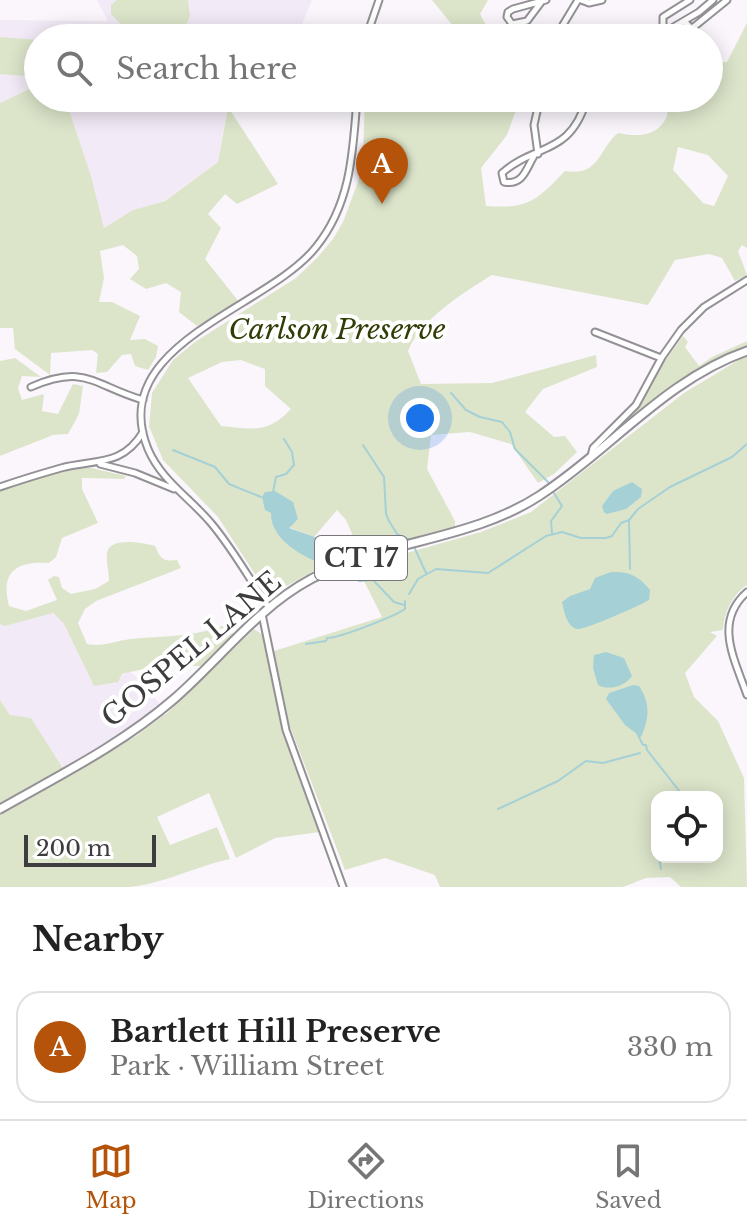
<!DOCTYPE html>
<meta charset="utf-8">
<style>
:root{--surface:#fff;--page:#f6f6f6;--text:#222;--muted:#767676;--line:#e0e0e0;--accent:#b45309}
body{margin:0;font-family:"Libre Baskerville",serif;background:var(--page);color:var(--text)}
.controls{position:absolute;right:24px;bottom:24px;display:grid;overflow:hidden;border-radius:16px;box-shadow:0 4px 20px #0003}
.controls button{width:72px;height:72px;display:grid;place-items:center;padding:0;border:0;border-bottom:2px solid var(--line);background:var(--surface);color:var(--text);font:40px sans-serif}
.scale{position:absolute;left:24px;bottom:20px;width:132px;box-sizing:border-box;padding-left:8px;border:4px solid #3e3c3e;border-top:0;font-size:22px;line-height:28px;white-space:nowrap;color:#3e3c3e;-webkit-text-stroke:6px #fff;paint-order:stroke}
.you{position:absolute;left:420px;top:418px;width:28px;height:28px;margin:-20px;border:6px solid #fff;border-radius:50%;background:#1a73e8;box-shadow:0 0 0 12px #1a73e833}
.badge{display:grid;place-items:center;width:52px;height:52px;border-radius:50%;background:var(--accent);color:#fff;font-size:26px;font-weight:700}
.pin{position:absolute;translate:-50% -66px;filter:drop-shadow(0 2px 4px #0008)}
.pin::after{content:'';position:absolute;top:42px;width:28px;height:24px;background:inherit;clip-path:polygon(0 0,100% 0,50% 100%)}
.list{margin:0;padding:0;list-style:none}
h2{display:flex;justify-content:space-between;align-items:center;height:104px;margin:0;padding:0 32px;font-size:34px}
h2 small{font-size:26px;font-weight:400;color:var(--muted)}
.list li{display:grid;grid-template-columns:52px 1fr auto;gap:24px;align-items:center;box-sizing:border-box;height:112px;margin:0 16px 16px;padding:0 16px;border:2px solid var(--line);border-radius:24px}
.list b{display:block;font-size:30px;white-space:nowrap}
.list p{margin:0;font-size:26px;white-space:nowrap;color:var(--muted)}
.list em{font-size:26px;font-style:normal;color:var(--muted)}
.icon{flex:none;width:44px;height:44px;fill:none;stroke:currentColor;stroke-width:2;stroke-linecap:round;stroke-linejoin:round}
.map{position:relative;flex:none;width:747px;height:887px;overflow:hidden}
.search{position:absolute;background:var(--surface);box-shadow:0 4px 20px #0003;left:24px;right:24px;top:24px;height:88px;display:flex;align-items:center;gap:20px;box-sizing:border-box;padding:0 28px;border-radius:44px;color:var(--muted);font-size:30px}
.sheet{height:232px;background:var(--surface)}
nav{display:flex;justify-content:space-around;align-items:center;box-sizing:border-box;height:112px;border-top:2px solid var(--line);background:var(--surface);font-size:22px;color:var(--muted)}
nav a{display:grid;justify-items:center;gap:4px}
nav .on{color:var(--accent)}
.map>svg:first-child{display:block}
.built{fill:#f2eaf6}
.green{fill:#dce5ca;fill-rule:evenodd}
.water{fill:#a5d0d6}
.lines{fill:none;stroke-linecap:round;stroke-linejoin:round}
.stream{stroke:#a5d0d6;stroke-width:2}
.minor-casing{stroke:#949196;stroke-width:9}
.primary-casing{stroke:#949196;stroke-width:11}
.minor{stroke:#fff;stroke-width:5}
.primary{stroke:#fff;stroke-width:7}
.labels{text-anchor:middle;stroke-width:8;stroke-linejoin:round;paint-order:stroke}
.shield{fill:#fff;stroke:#787678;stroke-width:2}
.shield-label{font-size:26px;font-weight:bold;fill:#3e3c3e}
.park-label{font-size:28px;font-style:italic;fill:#313d07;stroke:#fff}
.street-label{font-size:28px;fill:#3e3c3e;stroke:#fff}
</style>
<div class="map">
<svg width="747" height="887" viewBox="0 0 747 887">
<rect width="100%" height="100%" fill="#faf6fc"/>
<!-- built -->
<path class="built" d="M97 0H312L296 38H38V85L0 103V20L108 21Z
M65 98H229L218 162 164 201 133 210 104 228 91 176Z
M52 613 64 624 94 686 130 672 142 681 161 706 120 736 64 770 31 718 10 715 0 700V624L5 626Z"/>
<!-- green -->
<path class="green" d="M117 0H188L190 16 180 38H134L111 14V5Z
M432 0H488L480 14 489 31 486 38H443L453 26Z
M747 23V248L742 245 738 251 747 275 735 281 722 258 709 254 675 260 648 305 492 275C464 292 420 320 408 351L421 384 492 383 596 355 597 367 543 389 525 412 554 437 565 436 577 452 554 474 538 483 511 444 470 432 431 435 427 469 455 521V527L360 552 346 520 337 510 314 537 288 527 298 519 292 502 276 494 271 513 320 563 326 564 269 596 218 517 163 460 149 426 152 393 173 360 195 342 296 278 317 258 333 239 343 222 358 182 363 156 365 98H397L404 101 405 107 409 98H479C488 114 506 103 520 99L507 135 481 168 486 206C529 209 536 201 565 171 600 177 599 148 618 133 636 137 657 137 666 118 669 112 667 104 670 98H709V63L727 62ZM678 147 708 155 728 176 714 206 703 203 673 170ZM241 360 265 369V386L291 409C267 434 254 429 221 426L188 378 222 362Z
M0 37 38 40V77L0 74Z
M38 85V98H65L91 176 104 228 133 210 165 201 218 162 228 107 278 184 237 204 225 194 208 214 221 228 205 259 239 302 197 326 179 312 181 292 166 283 146 289 130 279 139 269 137 256 123 245 100 251 104 278 99 302H112L140 316 130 340 145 339 158 346 156 357 148 370 135 366 131 354 122 355 107 372 96 373 98 354 92 350 51 353 50 375 15 349 13 328H0V103Z
M683 336 688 342 685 347 699 366 712 357 747 341V349C700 362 668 391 630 420L624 422 642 402 662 365Z
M747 355V585C732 595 724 612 723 630L710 632 717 636 685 673 694 697 718 721 744 778 747 887H681L670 877 646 878 623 887H440L435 875 385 858 345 870 289 724 274 651 382 617 357 567 481 532 531 512 684 393ZM657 797H717V857H657Z
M15 358 41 377 22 376 18 388 22 400 44 394 42 411 58 414 73 384 83 386 79 414 68 434 53 435 0 456V361Z
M87 467 126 476 124 479 82 478V489L98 523 62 538 56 557 49 563C17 561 0 571 9 606L26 611 57 600 48 580 54 576 59 577 62 588 71 594 95 589 109 581C109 572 106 563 107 554 108 536 144 543 155 546 160 558 163 562 177 560L181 568 96 601 85 609 78 623 87 644C103 647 115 641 131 639 162 636 195 637 225 625L234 634 205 666H156L122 674 118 682 94 686 64 624 53 613 5 626 0 624V489L43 476Z
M254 629 263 635 282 730 320 832 275 838 236 858 209 793 157 817 170 845 217 827 230 859C196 866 164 884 129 887 87 887 43 887 0 887V813L136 736 167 713Z
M0 700 10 715 31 718 64 770 0 805Z"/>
<!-- water -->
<path class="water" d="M632 482 642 489 641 497 626 509 607 514 604 512 602 506 613 491Z
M275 491 293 502 298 519 289 528 329 542 341 555 340 557 320 563C300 555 270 538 271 513L265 510 262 497 265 492Z
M611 572C629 571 639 576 650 590L649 600C641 605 583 631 577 629 566 626 564 610 562 602L570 596 590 589 595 578Z
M606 652 624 658 632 676C625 686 610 691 598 685L593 668 594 655Z
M633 685 639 686C651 704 649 718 641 737L625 725 606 699 609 693Z"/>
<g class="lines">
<!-- stream -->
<path class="stream" d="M451 393 466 410 480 417 502 422 510 432 515 449 548 482
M363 445 384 477 386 514 389 521 397 534 410 540
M173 450 215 467 229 484 261 497
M273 492 276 477 286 474 294 465 292 452 284 439
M552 533 551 521 562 506 554 493
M415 549 426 573
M630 569 629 520 638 509 670 487 732 457 747 444
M343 571 359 581 373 580 394 602 404 605
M409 594 418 579 436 569 488 573 546 536 562 532 581 538H606L612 536 621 523 629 520
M306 644 326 641 327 638C340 638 395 616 405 609V601
M637 733 643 745H646L647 750 684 797
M498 809 558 781 586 761 603 763 640 753
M659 857 661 869"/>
<defs>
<path id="minor" d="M581 0 589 3 602 0
M542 1 527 21 512 24 507 17 508 12 513 9 542 1 546 0
M684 21 691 28 695 26 727 0
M366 38 379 0
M555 38 578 0
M655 38 699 12 713 0
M670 38 663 26V17L690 0
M628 98H629
M538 154 534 125 540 98
M534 156C526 169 523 186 504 182L502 173C536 143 571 156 587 98
M595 332 661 358
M31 387C86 363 94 386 143 400
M591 456 593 448 636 405 662 357 681 330 704 307 747 280
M100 464 135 473 174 489
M0 487C20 480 40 474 61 468 95 459 122 467 143 432
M747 592C713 622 735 660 747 695
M269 608C250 580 233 549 211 523 190 498 161 480 148 449 105 344 267 309 316 247 351 204 353 152 357 98
M262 614 286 730 343 887"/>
<path id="primary" d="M0 809C60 775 122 744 174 699 220 659 257 608 311 579 382 540 470 541 539 496 609 451 666 379 747 351"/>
</defs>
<!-- minor casing -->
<use href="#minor" class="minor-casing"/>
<!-- primary casing -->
<use href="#primary" class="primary-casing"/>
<!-- minor -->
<use href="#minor" class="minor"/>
<!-- primary -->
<use href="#primary" class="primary"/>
</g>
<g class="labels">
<!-- shield labels -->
<rect class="shield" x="315" y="536" width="92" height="44" rx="6"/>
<g class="shield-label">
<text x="361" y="567">CT 17</text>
</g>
<!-- park labels -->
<g class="park-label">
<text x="337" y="339">Carlson Preserve</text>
</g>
<!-- street labels -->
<g class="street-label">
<text transform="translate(191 649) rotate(-40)" y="10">GOSPEL LANE</text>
</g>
</g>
</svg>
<div class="controls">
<button><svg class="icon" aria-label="locate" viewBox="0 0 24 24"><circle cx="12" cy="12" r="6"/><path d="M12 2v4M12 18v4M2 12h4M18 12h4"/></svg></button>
</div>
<div class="scale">200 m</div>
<div class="you"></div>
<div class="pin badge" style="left:382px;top:204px">A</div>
<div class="search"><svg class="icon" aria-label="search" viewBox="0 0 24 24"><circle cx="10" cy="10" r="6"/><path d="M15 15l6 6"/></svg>Search here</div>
</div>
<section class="sheet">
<h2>Nearby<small></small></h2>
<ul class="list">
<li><span class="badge">A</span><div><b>Bartlett Hill Preserve</b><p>Park · William Street</p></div><em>330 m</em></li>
</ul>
</section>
<nav>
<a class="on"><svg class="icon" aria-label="map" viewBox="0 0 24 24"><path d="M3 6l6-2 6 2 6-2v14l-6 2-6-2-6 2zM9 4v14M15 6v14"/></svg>Map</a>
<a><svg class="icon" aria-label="directions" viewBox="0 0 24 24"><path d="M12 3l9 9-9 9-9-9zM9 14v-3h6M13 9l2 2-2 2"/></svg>Directions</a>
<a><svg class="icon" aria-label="saved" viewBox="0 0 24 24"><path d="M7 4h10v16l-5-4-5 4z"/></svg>Saved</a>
</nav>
